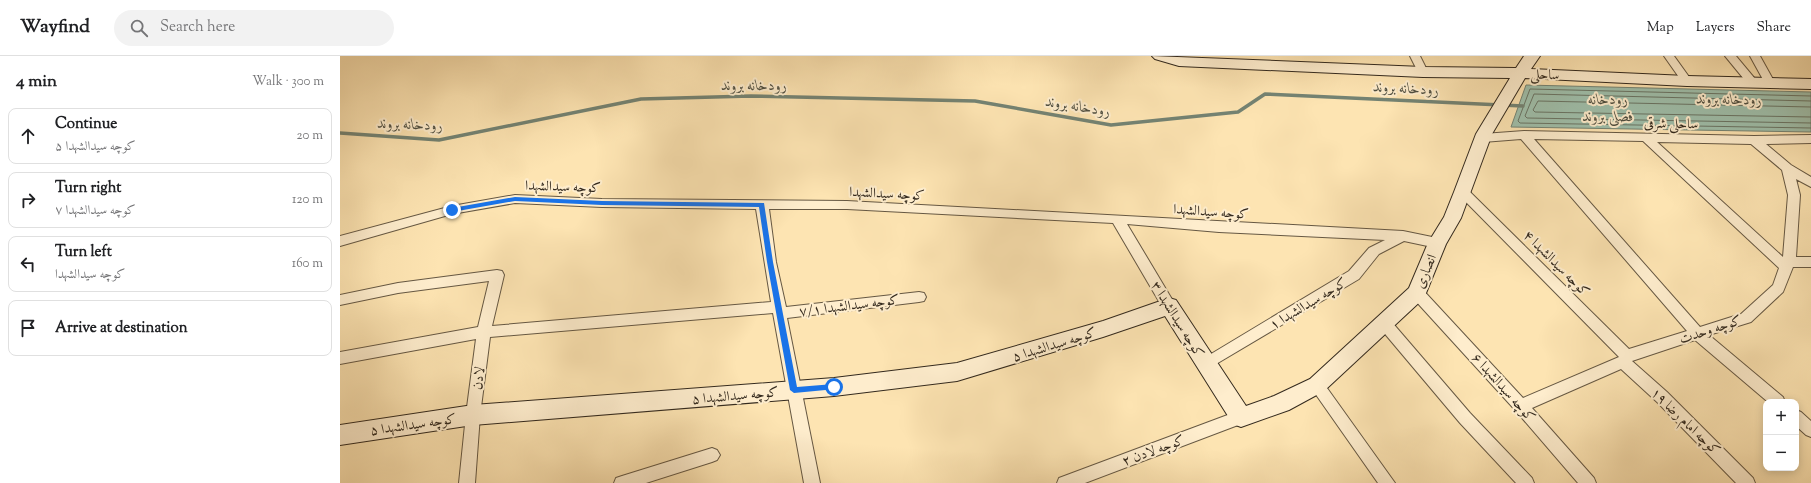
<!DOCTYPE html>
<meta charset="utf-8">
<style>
:root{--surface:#fff;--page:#f2f2f2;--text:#202124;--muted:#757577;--line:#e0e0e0}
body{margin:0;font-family:"Sorts Mill Goudy",Amiri,serif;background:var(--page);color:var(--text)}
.controls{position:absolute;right:12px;bottom:12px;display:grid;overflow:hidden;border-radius:8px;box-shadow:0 2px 10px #0003}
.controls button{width:36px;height:36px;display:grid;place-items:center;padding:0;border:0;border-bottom:1px solid var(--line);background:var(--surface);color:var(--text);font:20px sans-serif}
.stop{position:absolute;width:12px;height:12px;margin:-9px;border:3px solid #1a73e8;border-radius:50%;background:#fff}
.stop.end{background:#1a73e8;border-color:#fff;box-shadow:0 1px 4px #0008}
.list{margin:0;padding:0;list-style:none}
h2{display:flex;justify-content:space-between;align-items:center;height:52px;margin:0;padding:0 16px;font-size:17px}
h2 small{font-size:13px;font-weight:400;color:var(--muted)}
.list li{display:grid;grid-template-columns:26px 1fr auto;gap:12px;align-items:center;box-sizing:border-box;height:56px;margin:0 8px 8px;padding:0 8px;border:1px solid var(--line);border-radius:8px}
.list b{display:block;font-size:15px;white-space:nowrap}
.list p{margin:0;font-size:13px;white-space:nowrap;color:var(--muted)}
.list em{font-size:13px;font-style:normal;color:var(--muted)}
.icon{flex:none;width:22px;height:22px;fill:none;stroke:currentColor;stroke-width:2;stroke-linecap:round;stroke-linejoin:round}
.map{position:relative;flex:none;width:1471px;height:427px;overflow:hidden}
header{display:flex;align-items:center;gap:24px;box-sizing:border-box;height:56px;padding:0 20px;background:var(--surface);border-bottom:1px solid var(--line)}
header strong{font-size:19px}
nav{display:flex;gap:22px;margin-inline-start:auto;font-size:14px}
.search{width:280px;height:36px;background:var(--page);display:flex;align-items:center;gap:10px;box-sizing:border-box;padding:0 14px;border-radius:22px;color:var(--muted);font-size:15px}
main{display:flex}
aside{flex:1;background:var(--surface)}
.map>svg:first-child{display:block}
.water{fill:#9fbfab;stroke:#748373}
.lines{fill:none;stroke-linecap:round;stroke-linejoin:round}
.shore{stroke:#6a7464;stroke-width:1}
.stream{stroke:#748373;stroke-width:3.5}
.street-casing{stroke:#665843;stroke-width:2}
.secondary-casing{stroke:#342a1e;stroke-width:2}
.street{fill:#feedcd;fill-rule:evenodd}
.secondary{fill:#feedcd;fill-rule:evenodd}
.route{fill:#1a73e8}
.labels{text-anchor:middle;stroke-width:4;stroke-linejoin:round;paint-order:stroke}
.street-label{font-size:14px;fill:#342a1e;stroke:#feedcd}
.water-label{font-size:15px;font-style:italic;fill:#4f4f41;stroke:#feedcd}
</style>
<header>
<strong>Wayfind</strong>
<div class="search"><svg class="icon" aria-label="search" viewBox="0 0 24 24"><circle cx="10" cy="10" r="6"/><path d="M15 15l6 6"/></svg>Search here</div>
<nav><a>Map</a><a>Layers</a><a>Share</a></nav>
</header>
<main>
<aside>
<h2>4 min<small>Walk · 300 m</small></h2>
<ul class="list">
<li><svg class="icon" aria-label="ahead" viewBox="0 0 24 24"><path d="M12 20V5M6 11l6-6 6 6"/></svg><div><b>Continue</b><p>کوچه سیدالشهدا ۵</p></div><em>20 m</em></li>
<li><svg class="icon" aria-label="right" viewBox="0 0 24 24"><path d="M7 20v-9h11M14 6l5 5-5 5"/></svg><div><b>Turn right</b><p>کوچه سیدالشهدا ۷</p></div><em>120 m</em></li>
<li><svg class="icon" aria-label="left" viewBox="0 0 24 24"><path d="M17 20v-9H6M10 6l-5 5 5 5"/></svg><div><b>Turn left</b><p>کوچه سیدالشهدا</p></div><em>160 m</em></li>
<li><svg class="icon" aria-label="arrive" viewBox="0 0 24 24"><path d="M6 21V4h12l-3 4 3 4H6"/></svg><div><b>Arrive at destination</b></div></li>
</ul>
</aside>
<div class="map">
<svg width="1471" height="427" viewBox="0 0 1471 427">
<rect width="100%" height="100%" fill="#fde4b2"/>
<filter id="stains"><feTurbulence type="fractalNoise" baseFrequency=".005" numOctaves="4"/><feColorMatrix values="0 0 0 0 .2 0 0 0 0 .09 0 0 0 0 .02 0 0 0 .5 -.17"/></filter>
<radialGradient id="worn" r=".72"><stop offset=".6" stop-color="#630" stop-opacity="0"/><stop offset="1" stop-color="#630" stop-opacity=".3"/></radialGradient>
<!-- water -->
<path class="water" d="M1186 29 1471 36V76L1171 71Z"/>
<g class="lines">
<!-- shore -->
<path class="shore" d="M1471 40 1190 33 1178 65 1180 67 1471 72
M1471 45 1194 38 1185 60 1187 62 1471 67
M1471 51 1198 45 1193 54 1195 56 1471 61"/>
<!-- stream -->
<path class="stream" d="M0 77 99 84 301 43 411 40 635 45 771 69 898 56 925 38 1183 50"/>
<defs>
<path id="street" d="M1070 0H1080L1088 16 1087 18H1079Z
M1324 0H1334L1352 25 1351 27H1343Z
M1385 0H1396L1416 24 1417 26 1416 28H1408Z
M1410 0H1420L1435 27 1434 29H1426Z
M1184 75 1414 80 1471 79V87L1426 88 1451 109 1471 121V131L1456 123 1460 139 1456 201H1471V211H1453L1443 236 1411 266 1369 279 1443 341 1445 346H1428L1355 284 1292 305 1327 336 1413 422 1415 427H1396L1317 346 1281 313 1192 352 1254 422 1256 427H1238L1176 355 1072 241 1070 237 1072 233 1077 232 1082 233 1183 342 1279 301 1119 139 1117 136 1119 133H1127L1289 293 1347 275 1181 83 1143 86 1139 85 1137 82 1139 79 1143 78ZM1194 83 1303 85 1439 212 1433 229 1401 258 1360 271ZM1317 86 1411 88 1442 114 1448 139 1443 201Z
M175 139 262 143 507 145 1063 175 1097 182 1101 184 1103 187 1101 190 1097 192 1064 185 1039 198 1019 223 866 314 861 312 859 308 861 304 1009 215 1029 192 1045 184 879 176 787 168 836 250 834 254 829 255 824 254 773 167 507 153H429L436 206 446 251 579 236 584 237 586 241 584 245 579 246 447 262 480 427H464L433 257 150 281 140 359 135 427H119L126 359 136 283 0 308V296L138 271 149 225 58 237 0 249V239L58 227 157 214 162 215 164 219 152 270 431 246 416 153 262 151 175 147 112 158 0 190V180L112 150Z
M1045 262 1050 264 1130 357 1192 422 1194 427H1176L1120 367 1040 272 1038 268 1040 264Z
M977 323 982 325 1055 427H1038L972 333 970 329 972 325Z
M901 354 906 356 908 361 906 366 745 427H717L719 422Z
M1456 354 1461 356 1471 365V381L1466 379 1456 370Z
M372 392 377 394 380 399 377 404 372 406 306 427H274L276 422 282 420Z"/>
<path id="secondary" d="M812 0 1083 11 1176 12 1184 0H1200L1191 13 1347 20 1471 23V33L1347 30 1185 22 1152 78 1121 162 1106 188 1084 242 984 335 949 354 901 371 893 368 825 260 763 281 617 325 494 340 133 369 0 389V369L133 349 494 322 617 307 763 265 829 242 836 244 906 350 934 340 970 323 1069 232 1088 187 1104 161 1114 136 1136 78 1170 22 1083 21 839 10 815 3Z"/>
</defs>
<!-- street casing -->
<use href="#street" class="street-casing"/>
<!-- secondary casing -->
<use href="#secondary" class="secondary-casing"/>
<!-- street -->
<use href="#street" class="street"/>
<!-- secondary -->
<use href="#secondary" class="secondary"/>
</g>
<!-- route -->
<path class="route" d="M175 141 262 145 424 147 433 206 457 331 494 328 496 329V333L454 337 450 334 427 206 419 151 262 149 175 145 112 156 109 154 112 152Z"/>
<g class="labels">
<!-- street labels -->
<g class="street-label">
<text transform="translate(1205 18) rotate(2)" y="5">ساحلی</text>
<text transform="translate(1331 67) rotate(1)" y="5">ساحلی شرقی</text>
<text transform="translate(223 130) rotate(2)" y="5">کوچه سیدالشهدا</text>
<text transform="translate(547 137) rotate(3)" y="5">کوچه سیدالشهدا</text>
<text transform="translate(871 155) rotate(4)" y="5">کوچه سیدالشهدا</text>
<text transform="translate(1217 207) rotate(45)" y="5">کوچه سیدالشهدا ۴</text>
<text transform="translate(1085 215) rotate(-67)" y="5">انصاری</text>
<text transform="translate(968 247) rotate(-31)" y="5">کوچه سیدالشهدا ۱</text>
<text transform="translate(509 249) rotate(-7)" y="5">کوچه سیدالشهدا ۷/۱</text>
<text transform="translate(838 263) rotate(58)" y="5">کوچه سیدالشهدا ۳</text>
<text transform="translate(1370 273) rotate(-18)" y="5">کوچه وحدت</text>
<text transform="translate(714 288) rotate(-17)" y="5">کوچه سیدالشهدا ۵</text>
<text transform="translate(138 322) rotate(-83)" y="5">لادن</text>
<text transform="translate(1164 331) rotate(48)" y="5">کوچه سیدالشهدا ۶</text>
<text transform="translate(395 339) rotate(-5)" y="5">کوچه سیدالشهدا ۵</text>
<text transform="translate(1346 365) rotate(44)" y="5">کوچه امام رضا ۱۹</text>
<text transform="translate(73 368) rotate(-8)" y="5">کوچه سیدالشهدا ۵</text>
<text transform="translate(813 394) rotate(-20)" y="5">کوچه لادن ۲</text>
</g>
<!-- water labels -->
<g class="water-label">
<text x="414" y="34">رودخانه بروند</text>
<text transform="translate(1066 32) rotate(3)" y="5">رودخانه بروند</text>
<text x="1268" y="48">رودخانه<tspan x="1268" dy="17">فصلی بروند</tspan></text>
<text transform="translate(1389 43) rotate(1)" y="5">رودخانه بروند</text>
<text transform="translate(738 50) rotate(9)" y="5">رودخانه بروند</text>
<text transform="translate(70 68) rotate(2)" y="5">رودخانه بروند</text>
</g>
</g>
<rect width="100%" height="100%" filter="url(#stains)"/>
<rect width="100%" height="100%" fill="url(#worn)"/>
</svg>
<div class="controls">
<button>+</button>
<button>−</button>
</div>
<div class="stop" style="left:494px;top:331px"></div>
<div class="stop end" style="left:112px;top:154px"></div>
</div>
</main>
